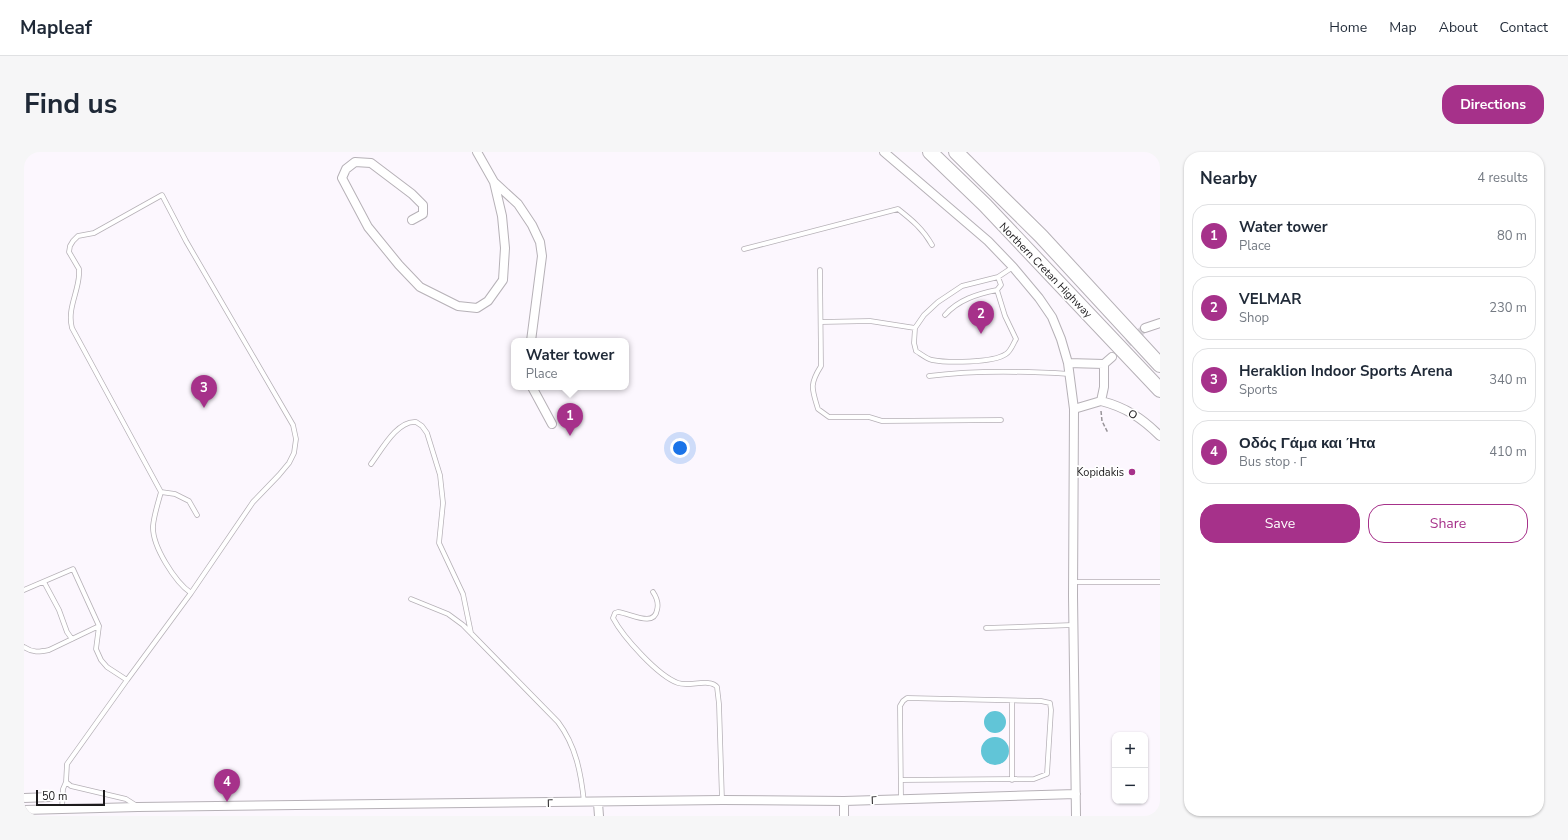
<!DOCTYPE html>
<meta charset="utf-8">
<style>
:root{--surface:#fff;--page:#f6f6f7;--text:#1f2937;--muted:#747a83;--line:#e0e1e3;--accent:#a6318a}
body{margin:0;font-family:"Nunito Sans",sans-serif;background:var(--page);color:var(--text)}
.controls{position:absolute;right:12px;bottom:12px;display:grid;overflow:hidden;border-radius:8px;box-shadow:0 1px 3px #0004}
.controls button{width:36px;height:36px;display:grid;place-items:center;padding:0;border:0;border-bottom:1px solid var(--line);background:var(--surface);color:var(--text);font:20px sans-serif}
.scale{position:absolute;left:12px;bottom:10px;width:69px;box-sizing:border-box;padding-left:4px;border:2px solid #1c1a1c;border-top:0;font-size:11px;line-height:14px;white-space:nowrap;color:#1c1a1c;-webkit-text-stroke:3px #fff;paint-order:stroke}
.you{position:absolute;left:656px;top:296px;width:14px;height:14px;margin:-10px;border:3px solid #fff;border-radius:50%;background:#1a73e8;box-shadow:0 0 0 6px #1a73e833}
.badge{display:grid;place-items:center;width:26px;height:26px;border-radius:50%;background:var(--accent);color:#fff;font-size:13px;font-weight:700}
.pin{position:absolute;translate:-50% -33px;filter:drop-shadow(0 1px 2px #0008)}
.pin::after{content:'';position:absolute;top:21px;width:14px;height:12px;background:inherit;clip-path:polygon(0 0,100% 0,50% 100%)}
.popup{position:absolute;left:487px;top:186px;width:118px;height:52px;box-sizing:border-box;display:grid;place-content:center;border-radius:8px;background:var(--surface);filter:drop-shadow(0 1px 3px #0005);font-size:13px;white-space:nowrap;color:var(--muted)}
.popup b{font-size:15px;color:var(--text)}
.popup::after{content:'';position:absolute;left:50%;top:100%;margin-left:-8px;border:8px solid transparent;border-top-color:var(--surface)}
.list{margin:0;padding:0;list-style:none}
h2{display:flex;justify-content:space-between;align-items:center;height:52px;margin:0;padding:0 16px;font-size:17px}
h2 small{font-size:13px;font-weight:400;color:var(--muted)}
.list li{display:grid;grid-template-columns:26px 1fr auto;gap:12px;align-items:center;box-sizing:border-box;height:64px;margin:0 8px 8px;padding:0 8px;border:1px solid var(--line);border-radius:16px}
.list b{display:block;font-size:15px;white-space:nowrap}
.list p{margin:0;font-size:13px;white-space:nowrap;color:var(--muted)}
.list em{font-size:13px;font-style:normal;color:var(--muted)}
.actions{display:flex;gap:8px;padding:12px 16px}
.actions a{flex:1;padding:9px 0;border:1px solid var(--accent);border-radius:16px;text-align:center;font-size:14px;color:var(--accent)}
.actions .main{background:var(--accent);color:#fff}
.map{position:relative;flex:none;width:1136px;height:664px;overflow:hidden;border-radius:16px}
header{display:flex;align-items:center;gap:24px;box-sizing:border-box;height:56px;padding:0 20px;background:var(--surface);border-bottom:1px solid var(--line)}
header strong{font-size:19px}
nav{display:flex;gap:22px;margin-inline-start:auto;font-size:14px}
.intro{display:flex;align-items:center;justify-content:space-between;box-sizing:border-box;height:96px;padding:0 24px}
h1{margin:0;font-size:28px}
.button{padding:10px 18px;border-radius:16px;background:var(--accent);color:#fff;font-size:14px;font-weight:700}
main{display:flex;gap:24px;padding:0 24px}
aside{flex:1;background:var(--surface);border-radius:16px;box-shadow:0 1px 3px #0004}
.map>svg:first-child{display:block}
.water{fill:#61c5d7}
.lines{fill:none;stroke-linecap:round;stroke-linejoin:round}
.street-tunnel{stroke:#dad6dc;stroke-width:8;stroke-dasharray:8 4;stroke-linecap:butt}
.lane-casing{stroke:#b6b1b7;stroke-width:5.5}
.street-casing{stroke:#b6b1b7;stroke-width:10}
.highway-casing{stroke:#b6b1b7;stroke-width:16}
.path{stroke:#989499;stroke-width:1.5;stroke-dasharray:4 2;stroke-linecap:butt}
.lane{stroke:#fff;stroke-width:4}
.street{stroke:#fff;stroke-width:8}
.highway{stroke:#fff;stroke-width:14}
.poi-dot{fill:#a6318a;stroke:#fff;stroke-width:1.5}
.labels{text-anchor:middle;stroke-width:3.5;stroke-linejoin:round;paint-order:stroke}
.street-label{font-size:11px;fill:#1c1a1c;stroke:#fff}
.poi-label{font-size:11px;fill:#1c1a1c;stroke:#fff;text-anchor:end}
</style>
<header>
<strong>Mapleaf</strong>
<nav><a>Home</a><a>Map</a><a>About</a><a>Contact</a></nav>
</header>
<div class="intro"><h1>Find us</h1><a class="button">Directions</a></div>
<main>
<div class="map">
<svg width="1136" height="664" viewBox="0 0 1136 664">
<rect width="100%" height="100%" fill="#fcf7fe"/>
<!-- water -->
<path class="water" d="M960 570a11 11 0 1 1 22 0a11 11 0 1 1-22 0Z
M957 599a14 14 0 1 1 28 0a14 14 0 1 1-28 0Z"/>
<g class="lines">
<!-- street-tunnel -->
<path class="street-tunnel" d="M1095 199 1121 176"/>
<defs>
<path id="lane" d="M720 97 874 57C888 68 899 77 908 93
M796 118 797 214C785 233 788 237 794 257L805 265H845L858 269 977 268
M973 138 981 164 992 187C989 192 987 199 982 202 969 211 923 211 908 208 903 207 897 202 892 199L890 191 891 176 900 163 914 150 938 134 974 125 989 115
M921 163C934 148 953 142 973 138L977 133 974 125
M797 170 846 169 891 176
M905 224C951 218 998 219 1045 222
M347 312C357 299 373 268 392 270L398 274 403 281 416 323 419 351 415 391 439 442 447 481
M137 340 151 342 165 349 173 363
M20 430 35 458 43 480 48 487
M1049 430H1136
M0 438 49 417 75 474 72 497 77 508 83 515 103 528 43 612 42 630 47 634 102 647 113 654
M629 440C633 446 635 451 633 458 630 476 606 461 594 460L591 461 589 466C599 485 634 524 654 531 665 535 686 526 693 535L695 552 698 648
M387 447 424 462 439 473 534 570C552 594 557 621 560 650
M962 476 1049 473
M0 495C9 501 15 500 25 498L75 474
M103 528 167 441 229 350 255 323 265 311 270 301 272 287 269 273 162 89 138 43 70 81 54 84 49 89 46 94 45 100 55 117V123C54 141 43 157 48 176L137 340C134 351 130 363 129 374 128 394 151 430 167 441
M877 628 1010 627 1023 622 1027 558 1026 551 1017 549 883 546 879 549 876 554 877 647
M988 628V549
M38 657 39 637 42 630"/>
<path id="street" d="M860 0 964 89 989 115 1015 146 1028 165 1037 187 1044 211 1050 257 1049 444 1052 664
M470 30 494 52 508 73 516 90 518 104 507 189
M388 68 399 62V53L388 42 347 11 331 10 322 17 318 26 344 75 375 113 396 135 434 154 453 156 464 149 479 128 481 96 478 64 470 30 453 0
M1121 176 1136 171
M1044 211 1080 212V235L1077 249
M1080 212 1088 205
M508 235 528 272
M1077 249C1101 255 1118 266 1136 284
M1050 257 1077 249
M0 646 26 645
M820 649V664
M574 651 575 664
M0 658 114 655 698 648 820 649 1052 642"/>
<path id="highway" d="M906 0 961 53 1136 238
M932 0 1017 84 1136 213"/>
</defs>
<!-- lane casing -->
<use href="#lane" class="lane-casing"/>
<!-- street casing -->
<use href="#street" class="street-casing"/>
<!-- highway casing -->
<use href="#highway" class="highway-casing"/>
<!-- path -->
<path class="path" d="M1077 259 1078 269 1084 281"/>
<!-- lane -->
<use href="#lane" class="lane"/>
<!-- street -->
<use href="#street" class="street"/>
<!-- highway -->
<use href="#highway" class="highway"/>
</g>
<!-- markers -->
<circle class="poi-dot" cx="1108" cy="320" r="4"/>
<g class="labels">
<!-- street labels -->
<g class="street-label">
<text transform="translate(1022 118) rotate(46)" y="4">Northern Cretan Highway</text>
<text transform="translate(1109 262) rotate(31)" y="4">Ο</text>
<text transform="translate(850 648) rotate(-2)" y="4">Γ</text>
<text transform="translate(526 651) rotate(-1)" y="4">Γ</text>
</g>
<!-- poi labels -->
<g class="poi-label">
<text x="1100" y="324">Kopidakis</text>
</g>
</g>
</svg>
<div class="controls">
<button>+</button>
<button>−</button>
</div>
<div class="scale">50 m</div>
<div class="you"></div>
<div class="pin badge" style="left:546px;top:284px">1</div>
<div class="popup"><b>Water tower</b>Place</div>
<div class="pin badge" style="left:957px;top:182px">2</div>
<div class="pin badge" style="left:180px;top:256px">3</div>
<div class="pin badge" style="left:203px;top:650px">4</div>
</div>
<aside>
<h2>Nearby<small>4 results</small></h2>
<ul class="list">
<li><span class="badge">1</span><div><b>Water tower</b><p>Place</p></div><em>80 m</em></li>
<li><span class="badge">2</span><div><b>VELMAR</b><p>Shop</p></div><em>230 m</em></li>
<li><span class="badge">3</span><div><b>Heraklion Indoor Sports Arena</b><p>Sports</p></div><em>340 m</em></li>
<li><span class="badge">4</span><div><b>Οδός Γάμα και Ήτα</b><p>Bus stop · Γ</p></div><em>410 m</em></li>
</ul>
<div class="actions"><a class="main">Save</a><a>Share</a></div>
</aside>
</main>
